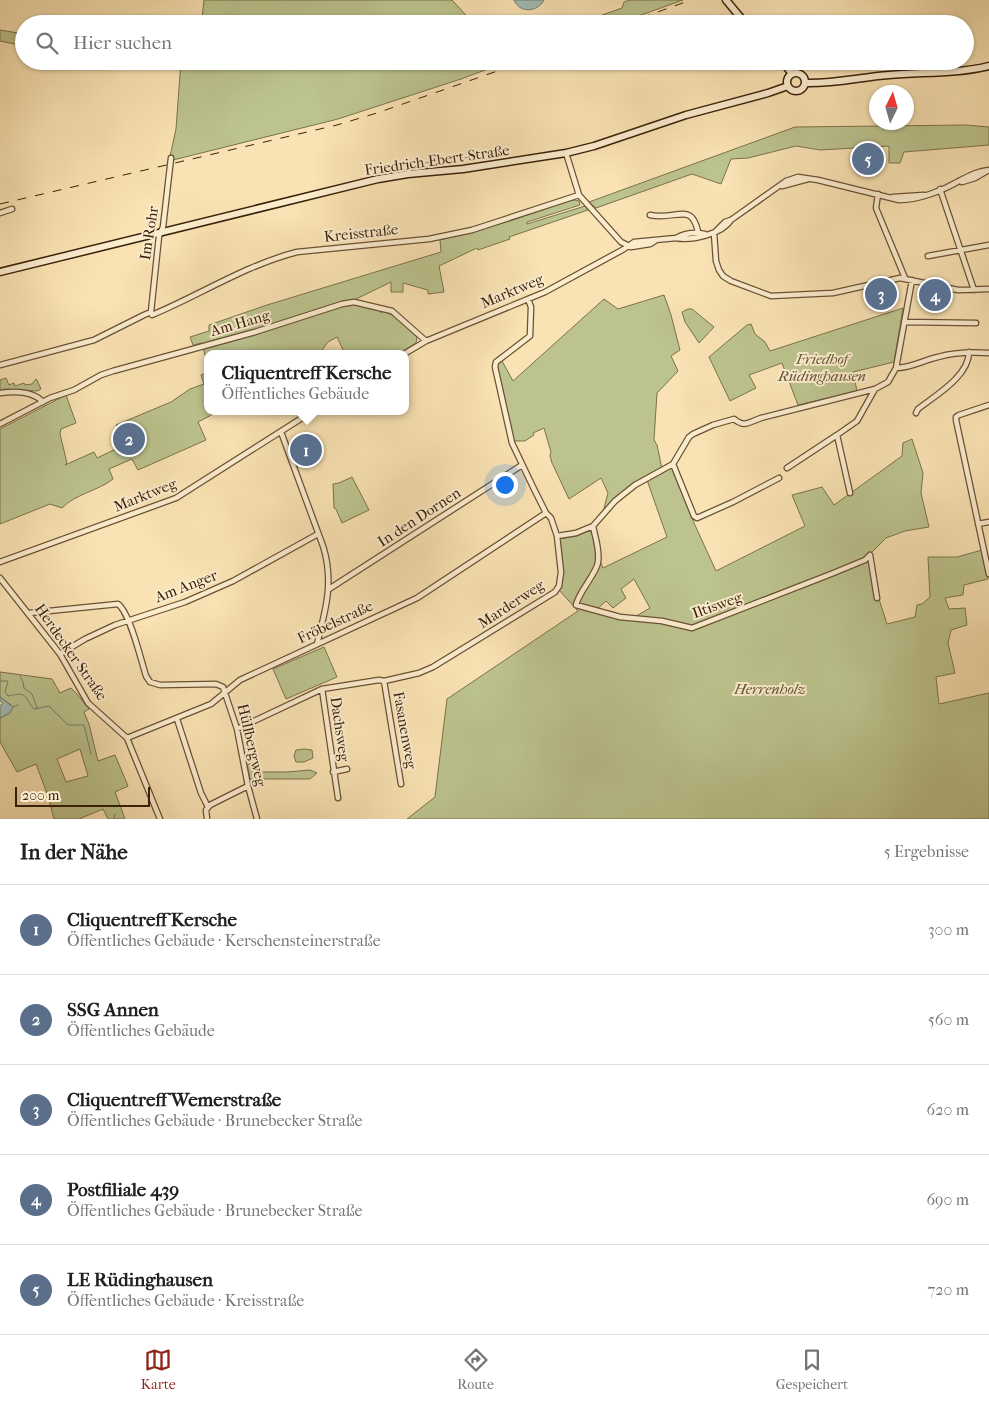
<!DOCTYPE html>
<html lang="de">
<meta charset="utf-8">
<style>
:root{--surface:#fff;--page:#f2f2f2;--text:#202124;--muted:#757577;--line:#e0e0e0;--accent:#8f2418}
body{margin:0;font-family:"IM FELL French Canon",serif;background:var(--page);color:var(--text)}
.compass{position:absolute;left:869px;top:85px;width:45px;height:45px;border-radius:50%;background:var(--surface);box-shadow:0 1px 4px #0004;rotate:5deg}
.scale{position:absolute;left:15px;bottom:12px;width:135px;box-sizing:border-box;padding-left:5px;border:2px solid #3a210a;border-top:0;font-size:14px;line-height:18px;white-space:nowrap;color:#3a210a;-webkit-text-stroke:4px #fbecce;paint-order:stroke}
.you{position:absolute;left:504px;top:484px;width:18px;height:18px;margin:-12px;border:4px solid #fff;border-radius:50%;background:#1a73e8;box-shadow:0 0 0 8px #1a73e833}
.badge{display:grid;place-items:center;width:32px;height:32px;border-radius:50%;background:var(--accent);color:#fff;font-size:16px;font-weight:700}
.pin{position:absolute;translate:-50% -50%;border:2px solid #fff;box-shadow:0 1px 5px #0006}
.popup{position:absolute;left:204px;top:350px;width:205px;height:65px;box-sizing:border-box;display:grid;place-content:center;border-radius:10px;background:var(--surface);filter:drop-shadow(0 1px 4px #0005);font-size:16px;white-space:nowrap;color:var(--muted)}
.popup b{font-size:19px;color:var(--text)}
.popup::after{content:'';position:absolute;left:50%;top:100%;margin-left:-10px;border:10px solid transparent;border-top-color:var(--surface)}
.list{margin:0;padding:0;list-style:none}
h2{display:flex;justify-content:space-between;align-items:center;height:65px;margin:0;padding:0 20px;font-size:21px}
h2 small{font-size:16px;font-weight:400;color:var(--muted)}
.list li{display:grid;grid-template-columns:32px 1fr auto;gap:15px;align-items:center;box-sizing:border-box;height:90px;padding:0 20px;border-top:1px solid var(--line)}
.list b{display:block;font-size:19px;white-space:nowrap}
.list p{margin:0;font-size:16px;white-space:nowrap;color:var(--muted)}
.list em{font-size:16px;font-style:normal;color:var(--muted)}
.icon{flex:none;width:28px;height:28px;fill:none;stroke:currentColor;stroke-width:2;stroke-linecap:round;stroke-linejoin:round}
.map{position:relative;flex:none;width:989px;height:819px;overflow:hidden}
.search{position:absolute;background:var(--surface);box-shadow:0 1px 4px #0004;left:15px;right:15px;top:15px;height:55px;display:flex;align-items:center;gap:12px;box-sizing:border-box;padding:0 18px;border-radius:28px;color:var(--muted);font-size:19px}
.sheet{height:515px;background:var(--surface)}
nav{display:flex;justify-content:space-around;align-items:center;box-sizing:border-box;height:70px;border-top:1px solid var(--line);background:var(--surface);font-size:14px;color:var(--muted)}
nav a{display:grid;justify-items:center;gap:2px}
nav .on{color:var(--accent)}
.map>svg:first-child{display:block}
.green{fill:#bcc38e;stroke:#7b724c;fill-rule:evenodd}
.water{fill:#a0bcb4;stroke:#777e70}
.lines{fill:none;stroke-linecap:round;stroke-linejoin:round}
.stream{stroke:#777e70;stroke-width:1}
.street-casing{stroke:#6a5134;stroke-width:7}
.secondary-casing{stroke:#3a210a;stroke-width:9}
.street{stroke:#fbecce;stroke-width:4.5}
.secondary{stroke:#fbecce;stroke-width:6}
.rail{stroke:#3a210a;stroke-width:1;stroke-dasharray:9 9;stroke-linecap:butt}
.labels{text-anchor:middle;stroke-width:4;stroke-linejoin:round;paint-order:stroke}
.street-label{font-size:15px;fill:#3a210a;stroke:#fbecce}
.park-label{font-size:15px;font-style:italic;fill:#615232;stroke:#fbecce}
</style>
<div class="map">
<svg width="989" height="819" viewBox="0 0 989 819">
<rect width="100%" height="100%" fill="#f9e2b3"/>
<filter id="stains"><feTurbulence type="fractalNoise" baseFrequency=".004" numOctaves="4"/><feColorMatrix values="0 0 0 0 .2 0 0 0 0 .09 0 0 0 0 .02 0 0 0 .5 -.17"/></filter>
<radialGradient id="worn" r=".72"><stop offset=".6" stop-color="#630" stop-opacity="0"/><stop offset="1" stop-color="#630" stop-opacity=".3"/></radialGradient>
<!-- green -->
<path class="green" d="M204 0H452L474 24H185L186 16 202 18Z
M630 0H683L616 24H577L622 8 624 2Z
M0 30 24 34V46L0 41Z
M181 61H509L461 79 338 119 169 161 176 129Z
M966 125 989 127V145L904 152 900 163H889V146L820 150 796 146 748 158 731 159 721 184 692 174 596 208 589 202 795 127Z
M575 200 579 201 580 205 527 222V224L585 206 588 210 509 237 510 239 478 250 477 248 439 266 444 292 428 294V290L403 283V292H391V282L356 299V305L383 310 380 313 383 311 395 316 417 337 416 343 398 354H345L337 337 328 342 319 354H207V363L202 343 193 345 190 337 209 331V325L267 305 441 252 440 240 512 220 566 201Z
M664 295 671 315 680 350 671 356 678 371 657 393 654 440 657 445 662 469 635 485 603 512 608 493 601 478 569 499 552 463 550 456 551 452 544 428 533 433 534 435 525 441H513L496 368 497 364 502 361 513 381 604 299 618 309Z
M903 308 894 362 853 372 857 391 798 405 782 363 749 375 756 388 730 401 709 357 747 325 751 324 755 334 765 342 770 351Z
M688 309H692L714 327 699 343 685 322 682 312Z
M207 373V411H219L198 422 206 440 138 470 132 459 109 469 113 479C98 491 75 494 62 508L50 504 0 524V429L66 395 76 423 61 429 60 434 67 463 65 465 94 452 97 458 124 445 116 425 171 402 190 389 204 384 201 375Z
M6 378 9 385 14 383 15 386 24 383 25 385 32 384 36 379 37 380 41 389 37 391 5 389 0 390V380Z
M912 439 923 473 921 493 929 527 905 531 886 538 871 553 879 599 887 624 915 617 917 605 922 604 930 597 928 557H957L982 550 988 579 964 585 963 595 945 598 949 609 965 608 967 625 951 630 948 643 955 673 936 677 939 704 989 693V819H407L435 797 447 699 578 611 559 590 562 581 559 539 577 536 588 531 592 532 595 548 603 568 667 537 647 480 672 466 694 523 716 571 805 526 792 495 822 487 834 505 902 456 903 443ZM634 579 650 608 631 619 595 611 606 601 613 608 626 598 621 589Z
M352 477 369 510 342 523 336 509 334 508 333 484 339 483Z
M324 647 337 677 286 699 273 669Z
M0 672 52 679 60 693 71 688 77 694 89 709 84 712 89 724 98 761 115 755 128 786 115 792 125 819H108L103 809 79 819H54L48 796 36 764 17 772 0 742V718L10 713 11 705 0 697ZM80 749 88 776 66 782 57 759Z
M304 749 312 750 313 758 304 762H296L294 756 296 750Z
M255 762 258 772H287L310 770 317 773 310 779H250L247 765Z"/>
<!-- water -->
<path class="water" d="M514 0H544C538 12 520 14 514 0Z
M0 697 13 707 10 713 0 718V706L3 703 0 701Z"/>
<g class="lines">
<!-- stream -->
<path class="stream" d="M20 676 23 682 24 688 32 694 37 708
M0 681H8L5 692 8 696C28 692 22 694 34 709L49 706 68 725H84L91 754
M13 707 18 705
M114 819 115 814"/>
<defs>
<path id="street" d="M566 153 579 195 621 242 631 247 650 244 655 241
M962 182 975 178 987 171
M782 186 808 179
M940 189 974 290
M878 194 876 208 905 278
M893 197 924 195
M0 213 12 209
M650 215C677 221 693 199 699 237
M714 233 716 261 719 270 723 276 731 281 771 296 833 293 900 278 958 290 989 289
M714 233 725 222 731 220 786 181 798 177 818 180 899 200C918 200 942 191 959 181 969 176 977 171 989 170
M676 238C692 241 722 234 731 220
M928 256 989 245
M151 312 159 236 163 227 171 158
M904 322 976 323
M404 354 426 341 545 292 624 249 634 242 676 238C685 233 695 232 705 234
M0 365 94 340 144 315 151 312 152 315C200 295 246 265 297 252L429 239 472 230 579 195
M896 368C911 368 924 360 938 357 955 352 972 352 989 353
M0 393C14 391 33 391 43 402
M989 405 959 415 956 417V420L989 574
M916 413 918 409C936 395 969 376 969 352
M0 424 50 398 74 390 101 375 113 371 255 332 342 304 354 302 392 311 426 341
M281 432 323 546C334 581 326 609 317 644
M673 464 694 516 697 518 733 502 779 478
M787 468 837 435
M850 493 837 435 857 421 875 389
M978 524 989 522
M593 526C595 537 600 550 598 562 597 573 579 591 576 605L620 617 662 621 692 628 831 574 865 560 870 555 877 598
M557 536 576 533 593 526 615 501 635 485 673 464 689 437 693 434 713 425 734 419C745 428 749 422 761 418L875 389 888 382 896 368 912 280
M0 562 176 498 313 411
M0 578 60 654 88 703 127 738 160 819
M329 589 522 465
M29 613 118 604C130 613 141 660 146 676L150 682 160 685 216 684 223 687 237 729 248 786 257 819
M60 654 85 639 115 625 185 602 233 581 318 534
M384 681 401 784
M322 689 338 798
M177 719 201 793 208 807
M237 729 322 689 379 680 384 681 419 673 433 667 555 592 559 586 561 572 557 536 551 518 546 513 534 489 512 443 495 367 496 362 530 336 531 307 528 299
M127 738 211 704 240 680 417 598 546 513
M333 772 347 769
M207 819 206 810 210 805 248 786"/>
<path id="secondary" d="M726 0 746 24
M782 61 792 74
M787 82a9 9 0 1 1 18 0a9 9 0 1 1-18 0Z
M805 83C834 84 861 77 889 75 923 72 956 74 989 66
M0 272 378 179 408 174 463 169 566 153 594 146 686 115 768 93 788 86"/>
</defs>
<!-- street casing -->
<use href="#street" class="street-casing"/>
<!-- secondary casing -->
<use href="#secondary" class="secondary-casing"/>
<!-- street -->
<use href="#street" class="street"/>
<!-- secondary -->
<use href="#secondary" class="secondary"/>
<!-- rail -->
<path class="rail" d="M624 24 691 0
M0 204 337 125 377 113 526 61"/>
</g>
<g class="labels">
<!-- street labels -->
<g class="street-label">
<text transform="translate(437 160) rotate(-8)" y="5">Friedrich-Ebert-Straße</text>
<text transform="translate(149 233) rotate(-81)" y="5">Im Rohr</text>
<text transform="translate(361 233) rotate(-6)" y="5">Kreisstraße</text>
<text transform="translate(512 291) rotate(-23)" y="5">Marktweg</text>
<text transform="translate(240 323) rotate(-16)" y="5">Am Hang</text>
<text transform="translate(145 495) rotate(-22)" y="5">Marktweg</text>
<text transform="translate(419 517) rotate(-33)" y="5">In den Dornen</text>
<text transform="translate(186 586) rotate(-21)" y="5">Am Anger</text>
<text transform="translate(511 604) rotate(-33)" y="5">Marderweg</text>
<text transform="translate(717 605) rotate(-20)" y="5">Iltisweg</text>
<text transform="translate(335 622) rotate(-25)" y="5">Fröbelstraße</text>
<text transform="translate(71 652) rotate(55)" y="5">Herdecker Straße</text>
<text transform="translate(340 729) rotate(82)" y="5">Dachsweg</text>
<text transform="translate(405 730) rotate(80)" y="5">Fasanenweg</text>
<text transform="translate(252 745) rotate(77)" y="5">Hüllbergweg</text>
</g>
<!-- park labels -->
<g class="park-label">
<text x="822" y="364">Friedhof<tspan x="822" dy="17">Rüdinghausen</tspan></text>
<text x="770" y="694">Herrenholz</text>
</g>
</g>
<rect width="100%" height="100%" filter="url(#stains)"/>
<rect width="100%" height="100%" fill="url(#worn)"/>
</svg>
<svg class="compass" viewBox="-18 -18 36 36"><path d="M0-13l5 13h-10z" fill="#e53935"/><path d="M0 13l5-13h-10z" fill="#757577"/></svg>
<div class="scale">200 m</div>
<div class="you"></div>
<div class="pin badge" style="left:306px;top:450px;background:#5c6f8a">1</div>
<div class="popup"><b>Cliquentreff Kersche</b>Öffentliches Gebäude</div>
<div class="pin badge" style="left:129px;top:439px;background:#5c6f8a">2</div>
<div class="pin badge" style="left:881px;top:294px;background:#5c6f8a">3</div>
<div class="pin badge" style="left:935px;top:295px;background:#5c6f8a">4</div>
<div class="pin badge" style="left:868px;top:159px;background:#5c6f8a">5</div>
<div class="search"><svg class="icon" aria-label="search" viewBox="0 0 24 24"><circle cx="10" cy="10" r="6"/><path d="M15 15l6 6"/></svg>Hier suchen</div>
</div>
<section class="sheet">
<h2>In der Nähe<small>5 Ergebnisse</small></h2>
<ul class="list">
<li><span class="badge" style="background:#5c6f8a">1</span><div><b>Cliquentreff Kersche</b><p>Öffentliches Gebäude · Kerschensteinerstraße</p></div><em>300 m</em></li>
<li><span class="badge" style="background:#5c6f8a">2</span><div><b>SSG Annen</b><p>Öffentliches Gebäude</p></div><em>560 m</em></li>
<li><span class="badge" style="background:#5c6f8a">3</span><div><b>Cliquentreff Wemerstraße</b><p>Öffentliches Gebäude · Brunebecker Straße</p></div><em>620 m</em></li>
<li><span class="badge" style="background:#5c6f8a">4</span><div><b>Postfiliale 439</b><p>Öffentliches Gebäude · Brunebecker Straße</p></div><em>690 m</em></li>
<li><span class="badge" style="background:#5c6f8a">5</span><div><b>LE Rüdinghausen</b><p>Öffentliches Gebäude · Kreisstraße</p></div><em>720 m</em></li>
</ul>
</section>
<nav>
<a class="on"><svg class="icon" aria-label="map" viewBox="0 0 24 24"><path d="M3 6l6-2 6 2 6-2v14l-6 2-6-2-6 2zM9 4v14M15 6v14"/></svg>Karte</a>
<a><svg class="icon" aria-label="directions" viewBox="0 0 24 24"><path d="M12 3l9 9-9 9-9-9zM9 14v-3h6M13 9l2 2-2 2"/></svg>Route</a>
<a><svg class="icon" aria-label="saved" viewBox="0 0 24 24"><path d="M7 4h10v16l-5-4-5 4z"/></svg>Gespeichert</a>
</nav>
